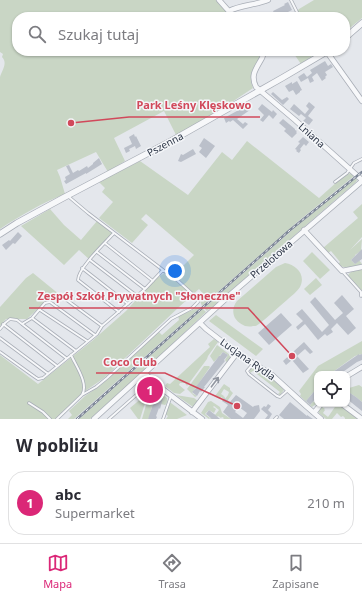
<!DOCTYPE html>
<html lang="pl">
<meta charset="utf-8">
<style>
:root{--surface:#fff;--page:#f2f2f3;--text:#2b2b33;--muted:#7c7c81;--line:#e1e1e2;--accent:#db2777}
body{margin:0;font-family:"Noto Sans",sans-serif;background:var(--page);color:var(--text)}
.controls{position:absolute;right:12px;bottom:12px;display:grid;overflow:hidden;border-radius:8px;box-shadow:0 1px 3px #0004}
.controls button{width:36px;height:36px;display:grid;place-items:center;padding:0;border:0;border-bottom:1px solid var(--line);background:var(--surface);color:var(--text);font:20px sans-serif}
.you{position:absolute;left:175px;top:271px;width:14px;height:14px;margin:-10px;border:3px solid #fff;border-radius:50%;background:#1a73e8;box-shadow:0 0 0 6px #1a73e833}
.badge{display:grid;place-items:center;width:26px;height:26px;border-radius:50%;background:var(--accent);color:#fff;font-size:13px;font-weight:700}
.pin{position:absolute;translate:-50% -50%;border:2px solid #fff;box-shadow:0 1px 4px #0006}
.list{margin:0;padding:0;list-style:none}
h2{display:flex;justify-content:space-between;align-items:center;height:52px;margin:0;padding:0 16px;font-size:17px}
h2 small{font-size:13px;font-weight:400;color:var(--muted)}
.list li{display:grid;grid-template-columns:26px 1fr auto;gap:12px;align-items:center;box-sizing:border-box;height:64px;margin:0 8px 8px;padding:0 8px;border:1px solid var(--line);border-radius:16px}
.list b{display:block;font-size:15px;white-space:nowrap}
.list p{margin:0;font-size:13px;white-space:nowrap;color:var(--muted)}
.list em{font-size:13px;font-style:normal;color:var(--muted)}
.icon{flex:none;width:22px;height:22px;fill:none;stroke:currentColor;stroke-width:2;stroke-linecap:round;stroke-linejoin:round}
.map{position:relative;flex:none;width:362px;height:419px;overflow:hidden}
.search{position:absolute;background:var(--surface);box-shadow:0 1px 3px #0004;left:12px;right:12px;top:12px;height:44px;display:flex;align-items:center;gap:10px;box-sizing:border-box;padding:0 14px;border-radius:16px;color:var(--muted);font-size:15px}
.sheet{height:124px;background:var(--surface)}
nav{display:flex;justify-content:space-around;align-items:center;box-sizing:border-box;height:56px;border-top:1px solid var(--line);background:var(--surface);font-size:11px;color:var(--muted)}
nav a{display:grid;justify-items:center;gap:2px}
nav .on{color:var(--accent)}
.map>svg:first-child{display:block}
.green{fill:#c9d6c5}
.building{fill:#bbc0ca;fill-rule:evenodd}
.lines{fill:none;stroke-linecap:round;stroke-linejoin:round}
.service-casing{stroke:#a9aeb7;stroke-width:3.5}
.minor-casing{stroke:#a9aeb7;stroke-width:6}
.tertiary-casing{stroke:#a9aeb7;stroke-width:7}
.service{stroke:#f7f8fa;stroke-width:2}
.minor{stroke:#f7f8fa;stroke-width:4.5}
.tertiary{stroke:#f7f8fa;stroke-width:5.5}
.rail-casing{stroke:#7d8696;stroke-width:2.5}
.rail{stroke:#f4f6f9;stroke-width:1;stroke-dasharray:3;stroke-linecap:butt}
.oneway{stroke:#9196a0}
.labels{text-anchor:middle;stroke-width:3;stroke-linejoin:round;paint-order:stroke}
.street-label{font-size:10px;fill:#2b3445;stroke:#f4f6f9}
.leader{fill:none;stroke:#d1495b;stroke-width:1.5}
.callout-dot{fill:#d1495b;stroke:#f4f6f9;stroke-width:1.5}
.callout-label{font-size:11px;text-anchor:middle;font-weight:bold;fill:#d1495b;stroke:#f4f6f9;stroke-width:3;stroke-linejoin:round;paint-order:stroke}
</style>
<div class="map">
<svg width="362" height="419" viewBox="0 0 362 419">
<rect width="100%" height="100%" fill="#e4e7ec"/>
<!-- green -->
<path class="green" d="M0 0H216L231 17H17V51H259C261 59 255 65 252 72 250 77 251 83 253 88L220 110 176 135 164 111 114 138 125 161 108 172 96 152 57 170 60 177 65 194C42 203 21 215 0 229V77C2 70 8 63 2 57L3 54 0 52Z
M314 0H362V18L345 32V17H292L299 9Z
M292 51H319L301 64Z
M247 141 319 198 338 181 350 173 354 176 296 223 202 306 200 301 205 296 199 289 179 307 104 378 81 394 55 419H0V355L38 384 92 341 126 311 153 281 173 267 178 271 194 255 146 214 141 219 148 225 132 243 99 218 113 202 102 192 105 188 99 182 140 161 188 195 222 152 232 160Z
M356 178 357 180 356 182 228 293 211 309H209L207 311 204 308 298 225Z
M362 204V237L350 250 362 239 361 251 355 255V256L351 260 355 264 359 260 362 264 360 265C352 267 345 270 338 264L340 262 331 251 328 253 323 248 358 218 353 212Z
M50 209 64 225 81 240 97 221 114 234 90 260 79 250 64 265 21 226Z
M312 252 330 270 320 279 303 261Z
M285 263C297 265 306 275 300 287 297 292 291 296 287 300 277 308 268 317 259 324 256 326 256 326 253 326 246 328 239 324 235 318 232 312 233 306 237 301L276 267Z
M362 269V291L352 280 354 278 352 280 348 276C349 271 357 270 362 269Z
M33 273 60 295 47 300 27 319H6L0 326V307L26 278Z
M316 278 322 285 310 295 304 289Z
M200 307H201L74 419H68L72 415 69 411 85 396 101 385 159 332 162 335 179 320 178 316Z
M203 309 206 312 144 371 90 419H79Z
M216 315 263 349 256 356 209 321Z
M214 339 218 342 208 356 207 359 187 386 185 383H180L179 385 185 390 180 394 174 393 165 386 167 383 170 384 210 347 208 344Z
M362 341V354L355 356 330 374H317V388L306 401 310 405 313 401 316 404 312 407 300 396 301 394 299 391 318 366Z
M217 345 230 355V361L228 364 225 360 228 355 223 352 214 362 210 356Z
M204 366H209L210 367 192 393 197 396 195 397 187 389Z
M253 366 273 379 284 390 280 395 278 394 280 392 253 371 250 373V370Z
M224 384 230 388V390L233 393 226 403H225L227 400 225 399 228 395 229 392 224 389 221 394 224 396H223L225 397 224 399 221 397 220 399 215 396Z
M359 385 362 387V402L356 397 347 391 349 388Z
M158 391 167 398C168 401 167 404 165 405L161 404 162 398 157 396 151 409 150 417H149L148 419H142L148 398Z
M176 395 194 398 198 401 193 407Z
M143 397 146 400 140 419H138L130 408Z
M211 401 220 407 222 413 231 419H223L224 418 222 417 221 418 218 416 215 419H210L213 415 214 414 215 415 219 410 214 406 213 407 216 409 214 413 209 410 205 414 210 418 209 419 201 413 208 402Z
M170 403H171L187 415 177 419H166L168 416 165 414Z
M337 404H340L342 406V407L359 419H345V418L343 416 341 417 337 413 332 419H326L319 413 318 411 321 406 325 409 324 410H325L323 413 328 417Z"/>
<!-- building -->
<path class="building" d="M288 2 292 10 288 12 289 13 281 17H274L273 14 274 13 273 11 285 5 284 4Z
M325 61 328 66 331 64 333 67 325 72 327 75 325 77 326 78 322 81 317 73 312 77 314 81 310 83 308 78 301 82 298 77 304 73 307 77 312 73 310 70Z
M297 81 302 90 300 91V92L296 95 293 90 289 92 285 86 292 82V84Z
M273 92 282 100 287 97 289 99 283 105 271 94Z
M309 102 315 107 308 116 313 120 309 125 303 121 306 118 301 114 299 116 290 109 294 104 305 114 309 109 306 106Z
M262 104 272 112 273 110 277 114 273 119 269 115 263 122 260 120 264 115 258 109Z
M248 105 250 110 237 119 243 124 245 122 248 124 243 129 233 120 230 122 229 121 226 123 224 118Z
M283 119 295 129V130L297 131 296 132 297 133 292 138 284 131 286 129 279 123Z
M134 134 135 137 136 136 141 146 136 149 135 146 129 149 130 151 126 153 124 148 132 144 129 137Z
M303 137 309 142 306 146 304 144 300 149 301 150 299 153 296 151 297 150 295 149 300 143 298 142Z
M204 138 215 146 206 158 199 152 202 148 199 146Z
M193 149 196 154 181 162 178 161 181 154 183 155Z
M99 158 102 164 86 174V173L66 184 64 181 66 180 65 177 70 174 66 166 69 165 73 173 78 170 79 171 87 166 88 168 93 164V163Z
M18 232 22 236 15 244 13 243 6 250 2 245 9 240 10 241Z
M362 249V259L355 264 351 260Z
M342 295 354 309 346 316 356 328 348 335 337 323 331 329 333 332 327 336 325 334 318 340 305 324 298 330 296 327 303 321 296 314 302 309 322 332 329 325 310 302 315 297 335 320 343 313 334 303Z
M281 313 292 325 269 345 258 333Z
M304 342 313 352 310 354 305 349 297 356 309 369 303 373 292 360 286 365 283 361Z
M223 352 228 355 224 360 225 361 204 387H205L201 392 200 391 197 396 192 392 196 388H195L219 356H220Z
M359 354V355L362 354V360L357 362 340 374H330Z
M317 388V397L310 405 306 401Z
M347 391 356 397 362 402V411L347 399Z
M236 395 253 407 254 406 259 405 260 411 254 419H231L223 412 228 405 222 401 224 398 230 402ZM239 407 247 413 243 418 235 412Z
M157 396 163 398 160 409 159 408 156 416 157 417 156 419H148L154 401H155Z
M290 402 307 416V415L313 419H284L279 415Z
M268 404 271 406 268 410 272 414 269 419H265L268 415 261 409 264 406 266 407Z
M209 410 214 414 220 419H212L206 414Z"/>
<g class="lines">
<defs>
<path id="service" d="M291 17 297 12 291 0
M335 182 347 173 354 163 362 159
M69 197 88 213 163 270 177 280 197 298 198 302 192 308 171 319 107 378 96 387 82 395
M114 233C105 243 78 268 78 280L119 312
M105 243 153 281
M97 252 145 289
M90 260 137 296
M82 268 128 304
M343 272 361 292V296
M60 295 102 326
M40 310 87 341
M32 318 76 351
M3 324 57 366
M22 324 66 358
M0 329 5 323 10 319 17 320 22 324 32 318 45 303 50 302 95 335
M0 338 47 373
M0 352 35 377 38 379 43 378 97 334 102 326 145 289 163 270
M253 364 247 371 249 374 277 396 280 397 288 390
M29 403 43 412 50 419
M57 419 82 395C89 384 76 366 71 355
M109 419 151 382
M163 419 171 396
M275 419 277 417"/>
<path id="minor" d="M219 0 234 17
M229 11C241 5 256 5 268 0
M262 51 263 55 262 58C256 69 250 75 256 87L295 120 362 180
M327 52 362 101
M304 230 342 271 362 267
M200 323 206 329 237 353 272 375 306 406 321 419
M145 373 152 381 202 419
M347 376 362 367
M342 404 362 419
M192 412 237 353
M314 413 321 404
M94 419 231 294 362 181"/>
<path id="tertiary" d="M345 38 362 23
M0 234 17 223 63 198 171 141 282 78 328 51"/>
</defs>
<!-- service casing -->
<use href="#service" class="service-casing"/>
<!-- minor casing -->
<use href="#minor" class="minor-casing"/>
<!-- tertiary casing -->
<use href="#tertiary" class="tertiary-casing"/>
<!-- service -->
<use href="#service" class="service"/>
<!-- minor -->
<use href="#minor" class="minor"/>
<!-- tertiary -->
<use href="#tertiary" class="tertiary"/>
<defs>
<path id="rail" d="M77 419 290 230 362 172"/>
</defs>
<!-- rail casing -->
<use href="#rail" class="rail-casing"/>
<!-- rail -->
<use href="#rail" class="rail"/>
</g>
<!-- one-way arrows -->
<defs><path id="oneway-shaft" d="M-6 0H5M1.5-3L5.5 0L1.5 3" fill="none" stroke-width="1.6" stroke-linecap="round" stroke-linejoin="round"/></defs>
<use class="oneway" href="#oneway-shaft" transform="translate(215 382) rotate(-53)"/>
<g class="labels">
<!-- street labels -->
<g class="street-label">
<text transform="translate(312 135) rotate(42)" y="4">Lniana</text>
<text transform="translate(165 144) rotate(-28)" y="4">Pszenna</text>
<text transform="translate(271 259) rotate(-41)" y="4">Przelotowa</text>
<text transform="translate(248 359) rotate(35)" y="4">Lucjana Rydla</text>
</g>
</g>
<!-- callouts -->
<path class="leader" d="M71 123L129 117H260M292 356L248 308H29M237 406L165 373H96"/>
<g class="callout-dot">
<circle cx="71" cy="123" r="4"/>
<circle cx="292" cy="356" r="4"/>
<circle cx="237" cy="406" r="4"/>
</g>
<g class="callout-label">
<text x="194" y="109">Park Leśny Klęskowo</text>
<text x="139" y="300">Zespół Szkół Prywatnych "Słoneczne"</text>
<text x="130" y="366">Coco Club</text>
</g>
</svg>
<div class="controls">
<button><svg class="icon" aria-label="locate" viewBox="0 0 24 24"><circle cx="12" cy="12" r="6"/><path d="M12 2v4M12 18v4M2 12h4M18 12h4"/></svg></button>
</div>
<div class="you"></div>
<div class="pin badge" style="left:150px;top:390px">1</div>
<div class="search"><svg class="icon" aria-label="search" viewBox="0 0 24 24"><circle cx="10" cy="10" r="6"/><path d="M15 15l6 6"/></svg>Szukaj tutaj</div>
</div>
<section class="sheet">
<h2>W pobliżu<small></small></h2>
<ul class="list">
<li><span class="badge">1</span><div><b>abc</b><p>Supermarket</p></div><em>210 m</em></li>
</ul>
</section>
<nav>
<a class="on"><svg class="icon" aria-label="map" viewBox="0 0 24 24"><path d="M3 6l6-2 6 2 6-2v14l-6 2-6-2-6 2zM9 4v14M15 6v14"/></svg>Mapa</a>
<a><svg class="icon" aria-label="directions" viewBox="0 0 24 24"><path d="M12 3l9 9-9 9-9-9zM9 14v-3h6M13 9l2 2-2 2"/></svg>Trasa</a>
<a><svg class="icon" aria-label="saved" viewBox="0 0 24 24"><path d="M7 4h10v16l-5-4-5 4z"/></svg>Zapisane</a>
</nav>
